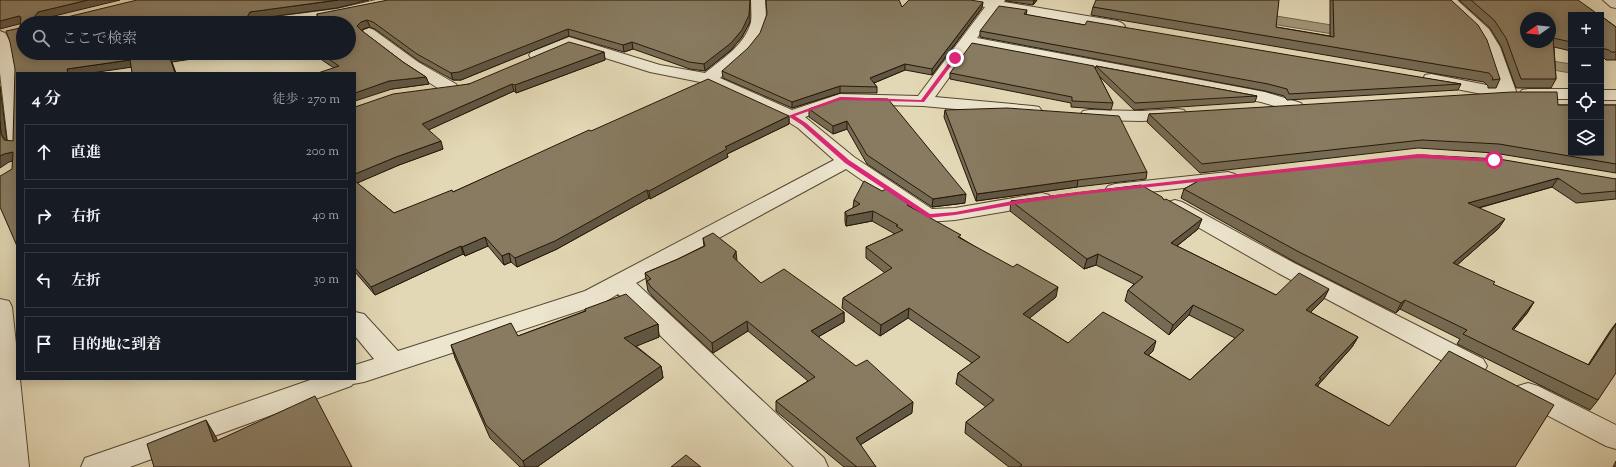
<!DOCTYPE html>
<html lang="ja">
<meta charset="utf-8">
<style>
:root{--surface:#171b24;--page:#20242c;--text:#f1f3f6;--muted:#9ea1a6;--line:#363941}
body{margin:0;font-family:"Sorts Mill Goudy","Noto Serif JP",serif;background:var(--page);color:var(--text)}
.controls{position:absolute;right:12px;top:12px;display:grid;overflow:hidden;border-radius:0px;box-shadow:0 2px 10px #0003}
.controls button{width:36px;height:36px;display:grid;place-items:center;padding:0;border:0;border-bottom:1px solid var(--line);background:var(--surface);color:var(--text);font:20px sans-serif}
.compass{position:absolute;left:1520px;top:12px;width:36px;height:36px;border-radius:50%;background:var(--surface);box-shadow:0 2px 10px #0003;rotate:256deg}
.stop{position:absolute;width:12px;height:12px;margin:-9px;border:3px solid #db2777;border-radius:50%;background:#fff}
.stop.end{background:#db2777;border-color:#fff;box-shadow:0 1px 4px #0008}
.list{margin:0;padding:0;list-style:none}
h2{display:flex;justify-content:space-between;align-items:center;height:52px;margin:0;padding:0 16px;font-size:17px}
h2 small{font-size:13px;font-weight:400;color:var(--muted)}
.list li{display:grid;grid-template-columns:26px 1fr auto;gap:12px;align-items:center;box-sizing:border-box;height:56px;margin:0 8px 8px;padding:0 8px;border:1px solid var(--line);border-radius:0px}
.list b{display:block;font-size:15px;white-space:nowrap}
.list em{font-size:13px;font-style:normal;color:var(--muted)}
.icon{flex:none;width:22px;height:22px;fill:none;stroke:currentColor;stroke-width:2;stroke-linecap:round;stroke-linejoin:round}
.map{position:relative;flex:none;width:1616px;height:467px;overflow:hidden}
.search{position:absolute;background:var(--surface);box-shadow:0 2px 10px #0003;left:16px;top:16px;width:340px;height:44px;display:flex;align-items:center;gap:10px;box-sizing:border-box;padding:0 14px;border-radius:22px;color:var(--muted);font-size:15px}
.panel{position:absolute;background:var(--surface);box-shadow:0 2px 10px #0003;left:16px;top:72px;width:340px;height:308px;border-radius:0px}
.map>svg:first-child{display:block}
.water{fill:#a3967a;stroke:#71634c}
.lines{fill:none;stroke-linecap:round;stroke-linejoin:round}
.minor-casing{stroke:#554732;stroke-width:2}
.minor{fill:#ede6cf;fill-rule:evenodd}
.wall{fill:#756a53;stroke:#261707}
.shaded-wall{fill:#5f5644;stroke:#261707}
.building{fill:#887b61;stroke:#261707;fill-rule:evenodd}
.route{fill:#db2777}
</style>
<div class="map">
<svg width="1616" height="467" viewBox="0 0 1616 467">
<rect width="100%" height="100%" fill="#e3d8b5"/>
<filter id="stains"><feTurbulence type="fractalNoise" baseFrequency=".005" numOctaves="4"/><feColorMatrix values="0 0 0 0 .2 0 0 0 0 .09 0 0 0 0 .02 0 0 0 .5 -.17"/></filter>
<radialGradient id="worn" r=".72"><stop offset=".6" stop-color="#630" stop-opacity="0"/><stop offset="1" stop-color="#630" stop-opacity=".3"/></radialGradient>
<!-- water -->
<path class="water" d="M1125 0H1178L1571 64V73Z"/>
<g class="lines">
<defs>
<path id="minor" d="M376 0H402L400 3 337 17 293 23H251L253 20 258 19 337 9Z
M751 0H765C765 7 767 15 765 22 761 46 737 63 720 78L792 110 840 94 918 96 985 7 962 3 960 0H1005L1004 2 1117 21 1122 23 1125 26 1122 29 1117 31 998 10 977 38 1265 92 1301 103 1304 107 1301 111 1295 112 1261 102 971 47 935 97 1033 106 1039 107 1042 111 1039 115 1033 116 923 106 842 104 805 117 854 157 932 209 955 208 1042 193 1049 195 1052 199 1049 203 1042 205 955 220 928 222 920 221 846 169 636 283 824 458 828 467H794L618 294 603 303 364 382 353 384 351 386 130 467H81L85 458 313 379H355V365L374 359 355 336V312L364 314 398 351 585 291 834 160 798 128 785 120 705 83 650 72 570 47 543 58 537 60 531 58 529 55 531 52 569 37 660 65 705 73C722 59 745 45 751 22 752 15 751 7 751 0Z
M1441 0H1457L1489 29 1500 47 1517 94 1514 98 1508 99 1425 83 1423 79 1425 75 1431 74 1497 87 1484 47 1475 32Z
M1603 0H1616V8L1611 7Z
M369 28 374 30 418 62 456 84 459 88 456 92 450 93 444 92 406 68 364 36 361 33 364 30Z
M0 31 5 33C23 58 17 117 17 148L10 146 8 142 0 73Z
M1528 89H1571V99H1528L1522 98 1519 94 1522 90Z
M1601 90H1616V100H1601Z
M1178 109 1184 110 1187 114 1184 118 1142 121 1089 120 1083 119 1080 115 1083 111 1089 110 1142 111Z
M1228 172 1235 174 1238 178 1235 182 1115 196 1108 194 1105 190 1108 186 1115 184Z
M1175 200 1182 202 1294 263 1483 359 1487 366 1483 373 1474 376 1465 373 1278 273 1168 210 1164 206 1168 202Z
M0 299 9 301 12 307 17 353V379H20L29 467H0Z
M1528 383 1538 386 1616 425V449L1606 446 1518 400 1514 393 1518 386Z"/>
</defs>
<!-- minor casing -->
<use href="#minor" class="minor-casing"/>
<!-- minor -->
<use href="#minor" class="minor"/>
</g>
<!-- wall -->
<path class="wall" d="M1006 0H1037L1033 5 1006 1Z
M1330 0H1451L1500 79 1496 88H1488V86L1484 82 1091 15 1093 7 1276 27 1330 36Z
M1459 0H1578L1571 15V51L1554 47 1556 79 1551 88H1516L1501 46 1490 28Z
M902 7 982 8 932 75 905 70 874 83 877 87V93H840L792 108 723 78 722 71Z
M1027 10 1026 15 1085 25 1461 84 1458 90 1287 100 1284 96 1265 91 980 37V31Z
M317 14 750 22 742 37 731 50 705 71 690 69 633 49 624 52 569 36 461 80H453L419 61 375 29 370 27 363 29 362 31 403 62 426 77 429 84 392 89 334 68 322 60 320 53Z
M1601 16 1616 27V60H1606L1604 58H1601Z
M604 52 605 60 516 93 514 91 428 130 443 149 399 165 357 183 394 213 453 192 591 131 789 116V124L727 154 728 157 650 199 649 198 557 249 517 267 511 262 504 265 488 246 465 256 463 254 375 295 355 272V107L469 84Z
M1096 66 1257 96 1255 102 1134 110 1099 76 1113 103 1111 110 1071 107V103L950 79V73L1095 69Z
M842 98 965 203 932 207 867 164 847 129 833 134 809 117V109Z
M1558 105H1616V173L1494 153 1418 148 1200 173 1147 122 1149 114Z
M945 110 1147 172 1146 179 1077 187 976 201 944 117Z
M1202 179H1616V199L1576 203 1552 187 1479 208 1499 228 1457 265 1493 284 1528 312 1513 330 1588 365 1610 331 1616 323 1598 400 1590 410 1457 344 1460 339 1400 309 1396 313 1295 262 1181 198 1184 189Z
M854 200 908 205 1056 297 1029 318 1068 343 1153 351 1148 355 1190 380 1235 338 1189 315 1169 335 1125 301 1128 290 1134 284 1096 265 1084 269 1010 211 1011 201 1164 200 1198 229 1177 246 1276 295 1324 299 1310 312 1358 337 1352 347 1319 384 1317 386 1389 426 1515 467H1009L965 433 966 422 986 407 956 384 958 373 972 363 908 318 880 336 842 308 843 298 885 273 866 258V247L895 234 872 221 846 226 845 222V212L853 208Z
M703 238 737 261 761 283 844 312V322L818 337 912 413 860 445 876 467H844L776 411V401L808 381 748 331 713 353 653 297 648 291 645 273 678 259 704 246Z
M585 309 658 324 659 337 636 346 661 366 663 378 537 467H520L490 438 455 358 451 345 518 336 585 311Z
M1616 461V467H1613Z"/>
<!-- shaded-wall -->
<path class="shaded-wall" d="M88 0H120L42 19 39 23 35 16 38 12Z
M338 0H369L337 8 253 19 247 17 250 12Z
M750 0V22L742 37 731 50 705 71 704 64Z
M1034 0H1037L1033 5Z
M983 2 982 8 932 75V69Z
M19 16 23 23 0 29V21Z
M367 20 370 27 363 29 360 33 357 26 361 22Z
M568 29 569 36 461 80H453L451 73Z
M632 42 633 49 624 52 623 45Z
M604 52 605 60 516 93 515 85Z
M183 53H232L172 62 176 73H175L169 55Z
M130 60 133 67 91 73H68L67 69Z
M905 64V70L869 85 870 78Z
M426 77 429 84 392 89 355 101V93L389 81Z
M512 84 514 91 424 132 422 124Z
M0 86 7 142 1 134 0 121Z
M840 86V93L792 108V102Z
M789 116V124L727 154 728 157 650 199 649 191 725 147Z
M847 121V129L833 134V126Z
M441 141 443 149 399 165 355 184V174L396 157Z
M13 152 17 160 9 162 0 168V156L4 154Z
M1558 178 1552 187 1463 212 1468 203Z
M1078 180 1077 187 976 201 977 194Z
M647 190 649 198 557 249 517 267 515 258Z
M966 194 965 203 932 207 933 199Z
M873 211 872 221 846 226 847 216Z
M1202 219 1198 229 1168 253 1171 243Z
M1505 219 1499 228 1448 273 1453 263Z
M485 237 488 246 465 256 462 247Z
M461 246 463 254 375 295 371 287Z
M736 251 737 261 733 257Z
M509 253 511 262 504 265 502 256Z
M1098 254 1096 265 1084 269 1087 259Z
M1058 287 1056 297 1021 325 1023 314Z
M1329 289 1324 299 1302 321 1306 310Z
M1405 300 1400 309 1396 313 1401 303Z
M1534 302 1528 312 1506 339 1512 329Z
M1193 305 1189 315 1169 335 1173 325Z
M909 308 908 318 880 336 881 325Z
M844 312V322L811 341V331Z
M747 321 748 331 713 353 712 343Z
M658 324 659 337 627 350 624 338Z
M1358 337 1352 347 1319 384 1316 390 1310 396 1319 378Z
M1156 341 1153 351 1140 363 1144 353Z
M661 366 663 378 537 467H525L523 461Z
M913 402 912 413 855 448 856 438Z
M206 420 216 437 225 458 214 442Z"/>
<!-- building -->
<path class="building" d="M0 0H88L38 12 35 16 36 18H63L137 0H338L250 12 247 17 268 18V23H23V53H183L169 55 175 73H132L130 60 67 69 68 73H17V246L0 207V176L2 175 12 169 13 152 4 154 0 156V121L1 134 4 140 13 141 15 69 10 42 6 31 20 28 21 17 19 16 0 21Z
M388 0H750L749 15 742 30 731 43 704 64 689 62 632 42 623 45 568 29 459 72 451 73 417 54 373 22 367 20 361 22 357 26 361 30 403 62 426 77 389 81 355 93V73H318L339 66 320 53H349V23H318L317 14Z
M766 0H899L902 7 909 0H970L983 2 932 69 905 64 870 78 877 87 840 86 792 102 722 71 748 48 760 33 767 14Z
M1096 0H1279L1276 27 1334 37 1333 0H1451L1478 25 1487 40 1500 79 1492 80 1493 78 1489 73 1093 7Z
M1471 0H1578L1599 15H1571V42L1553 38 1556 79H1521L1506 38 1494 20ZM1526 18H1550V42H1526Z
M999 6 1027 10 1024 14 1085 25 1087 21 1461 84 1289 94 1287 89 1268 84 980 31Z
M1601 16 1616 27V52H1611L1609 50 1601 48Z
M569 42 604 52 515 85 512 84 422 124 441 141 396 157 355 174V107L393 94 469 84Z
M972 43 1094 66 1113 103 1072 101V97L950 73Z
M1096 66 1257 96 1135 103Z
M708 79 789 116 725 147 727 149 649 191 647 190 555 241 515 258 509 253 502 256 485 237 462 247 461 246 371 287 355 268V181L394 213 452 190 453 192 589 130 591 131Z
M1512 92H1557L1558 105H1571V153H1601V105H1616V164L1499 144 1422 140 1202 164 1149 114Z
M842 98 888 99 966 194 933 199 867 155 847 121 833 126 809 109Z
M1007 108 1119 116 1147 172 1078 180 977 194 945 110Z
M1422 155 1499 159 1616 179V191L1582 194 1558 178 1468 203 1505 219 1453 263 1495 282 1493 284 1534 302 1512 329 1589 365 1616 324V373L1598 400 1463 334 1467 330 1405 300 1401 303 1299 252 1184 189 1202 179Z
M864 181 882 191 886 189 908 204 907 205 961 235 958 237 1013 267 1017 264 1058 287 1023 314 1068 343 1103 312 1156 341 1144 353 1190 380 1244 330 1193 305 1173 325 1128 290 1143 277 1098 254 1087 259 1011 201 1141 185 1162 197 1164 200 1166 199 1202 219 1171 243 1276 295 1299 273 1329 289 1306 310 1358 337 1319 378 1321 379 1315 385 1389 426 1449 351 1554 405 1515 467H1019L1022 465 966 422 994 400 958 373 980 357 909 308 881 325 843 298 892 268 866 247 903 230 896 226 898 225 873 211 847 216 845 212 860 204 854 200Z
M713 233 736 251 733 257 761 283 784 269 844 312 811 331 856 366 867 360 913 402 856 438 876 467H857L776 401 815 377 747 321 712 343 651 287 647 281 651 279 645 273 678 259 705 246 703 238Z
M626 294 658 324 624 338 661 366 523 461 486 425 451 345 511 323 518 336 586 311 585 309Z
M315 396 352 467H154L147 444 206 420 214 442Z
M686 455 701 467H671Z"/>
<!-- route -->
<path class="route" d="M953 57 957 58 924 102 840 100 795 116 806 123 849 160 930 214 955 212 1018 200 1077 192 1418 154 1494 159 1497 160 1494 162 1418 158 1077 195 1018 204 955 215 928 218 845 163 802 125 788 116 840 97 921 100Z"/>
<rect width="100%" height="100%" filter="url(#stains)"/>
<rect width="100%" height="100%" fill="url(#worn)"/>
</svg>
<div class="controls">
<button>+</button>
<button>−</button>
<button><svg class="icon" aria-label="locate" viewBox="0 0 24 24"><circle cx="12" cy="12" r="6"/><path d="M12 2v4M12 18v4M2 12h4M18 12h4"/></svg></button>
<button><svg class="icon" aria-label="layers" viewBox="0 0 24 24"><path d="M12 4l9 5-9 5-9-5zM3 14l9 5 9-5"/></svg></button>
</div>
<svg class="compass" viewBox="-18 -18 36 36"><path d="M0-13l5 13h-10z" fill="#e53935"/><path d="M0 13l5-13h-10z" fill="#9ea1a6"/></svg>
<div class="stop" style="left:1494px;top:160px"></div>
<div class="stop end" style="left:955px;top:58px"></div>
<div class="search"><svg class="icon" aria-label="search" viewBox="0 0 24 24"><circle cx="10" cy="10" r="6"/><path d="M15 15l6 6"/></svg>ここで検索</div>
<section class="panel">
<h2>4 分<small>徒歩 · 270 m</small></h2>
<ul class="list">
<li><svg class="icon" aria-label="ahead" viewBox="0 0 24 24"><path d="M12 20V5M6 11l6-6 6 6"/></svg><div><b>直進</b></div><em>200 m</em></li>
<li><svg class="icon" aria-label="right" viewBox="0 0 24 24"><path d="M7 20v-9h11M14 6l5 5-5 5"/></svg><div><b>右折</b></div><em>40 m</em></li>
<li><svg class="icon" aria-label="left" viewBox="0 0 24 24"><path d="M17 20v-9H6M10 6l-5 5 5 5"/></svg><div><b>左折</b></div><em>30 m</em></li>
<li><svg class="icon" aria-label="arrive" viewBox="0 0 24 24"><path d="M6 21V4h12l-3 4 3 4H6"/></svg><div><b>目的地に到着</b></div></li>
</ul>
</section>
</div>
